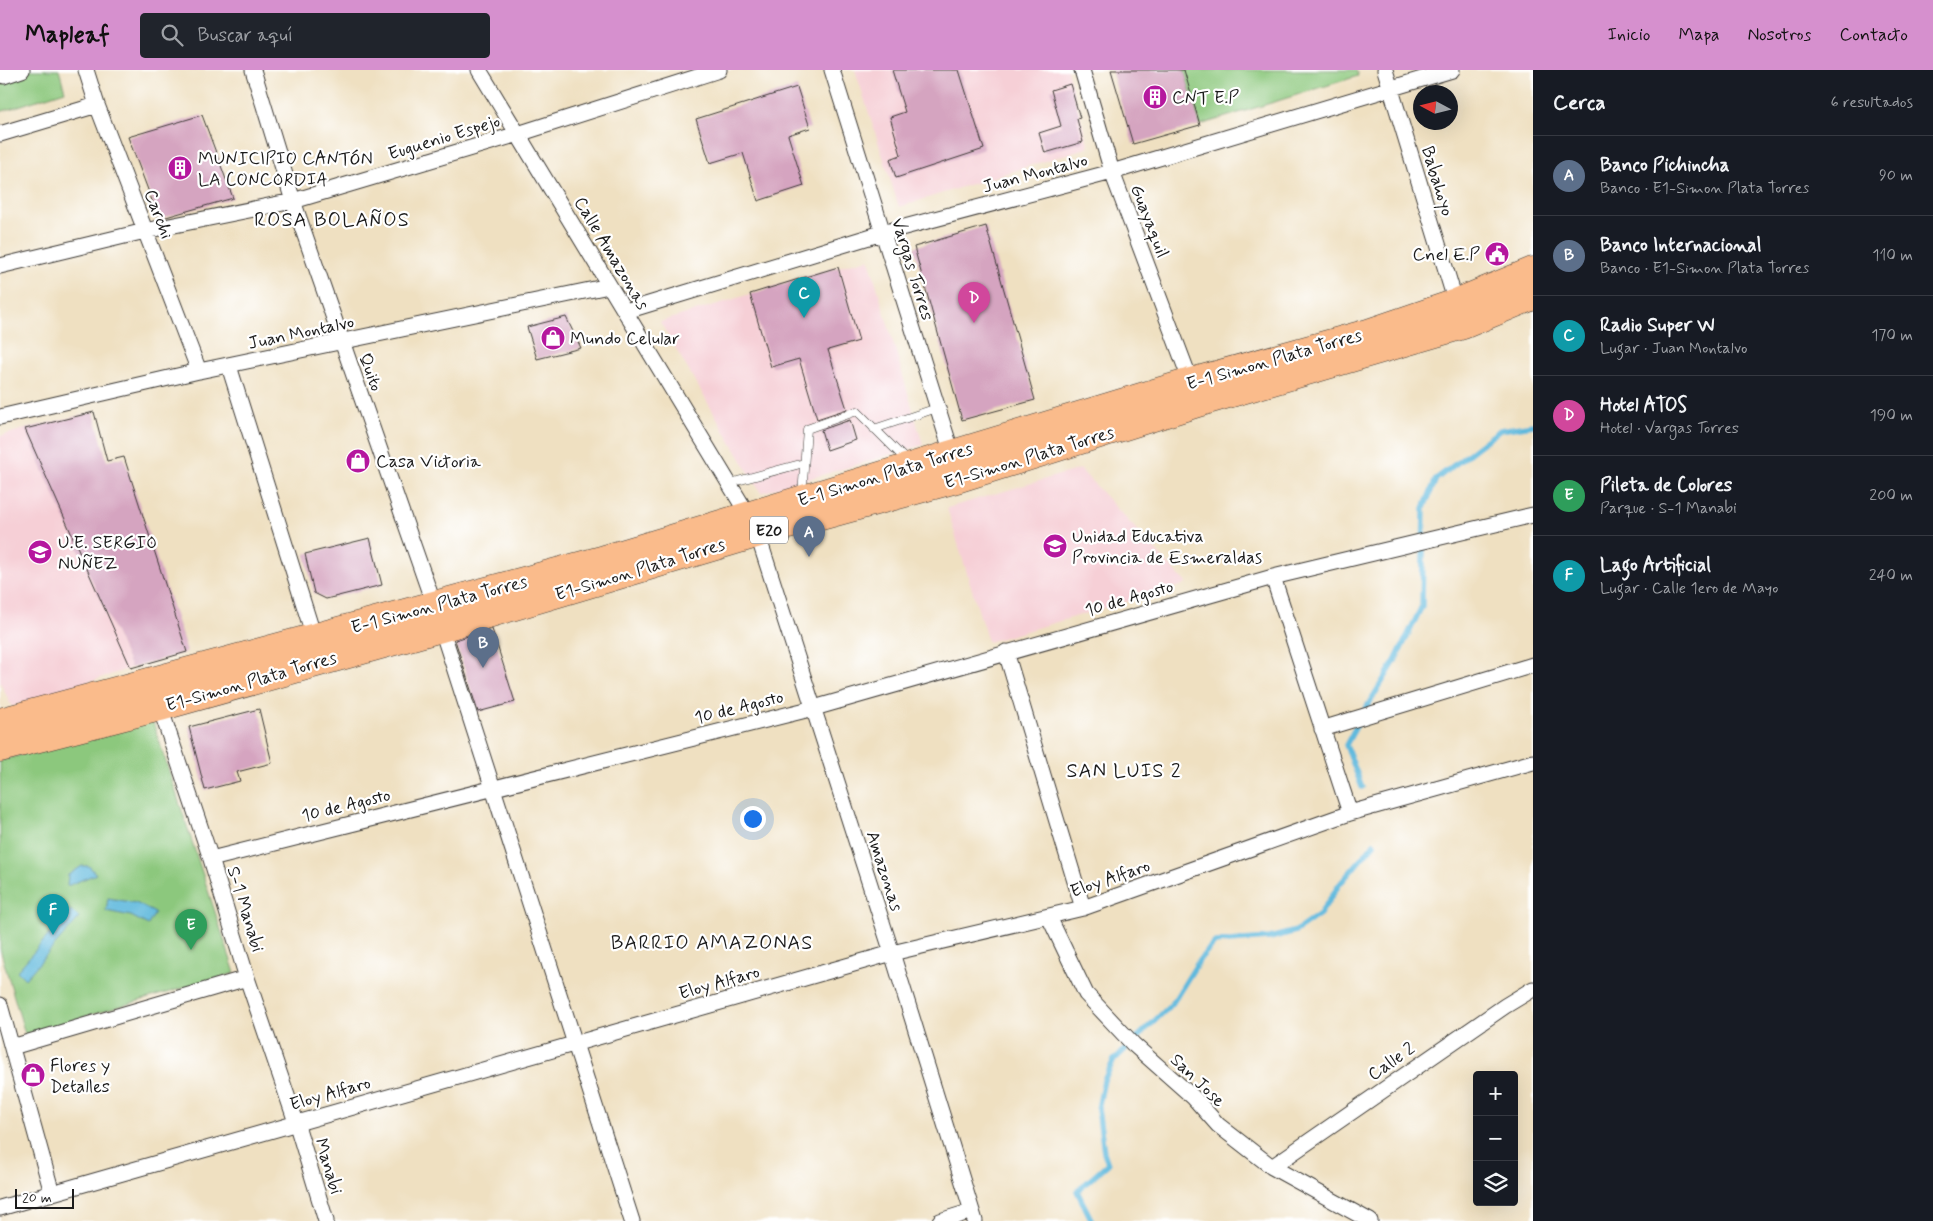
<!DOCTYPE html>
<html lang="es">
<meta charset="utf-8">
<style>
:root{--surface:#171b24;--page:#20242c;--text:#f1f3f6;--muted:#9ea1a6;--line:#363941;--accent:#d690ce}
body{margin:0;font-family:Mynerve,sans-serif;background:var(--page);color:var(--text)}
.controls{position:absolute;right:15px;bottom:15px;display:grid;overflow:hidden;border-radius:5px;box-shadow:0 5px 20px #0002}
.controls button{width:45px;height:45px;display:grid;place-items:center;padding:0;border:0;border-bottom:1px solid var(--line);background:var(--surface);color:var(--text);font:25px sans-serif}
.compass{position:absolute;left:1413px;top:15px;width:45px;height:45px;border-radius:50%;background:var(--surface);box-shadow:0 5px 20px #0002;rotate:277deg}
.scale{position:absolute;left:15px;bottom:12px;width:59px;box-sizing:border-box;padding-left:5px;border:2px solid #1c1c1c;border-top:0;font-size:14px;line-height:18px;white-space:nowrap;color:#1c1c1c;-webkit-text-stroke:4px #fff;paint-order:stroke}
.you{position:absolute;left:752px;top:748px;width:18px;height:18px;margin:-12px;border:4px solid #fff;border-radius:50%;background:#1a73e8;box-shadow:0 0 0 8px #1a73e833}
.badge{display:grid;place-items:center;width:32px;height:32px;border-radius:50%;background:var(--accent);color:#fff;font-size:16px;font-weight:700}
.pin{position:absolute;translate:-50% -41px;filter:drop-shadow(0 1px 2px #0008)}
.pin::after{content:'';position:absolute;top:26px;width:18px;height:15px;background:inherit;clip-path:polygon(0 0,100% 0,50% 100%)}
.list{margin:0;padding:0;list-style:none}
h2{display:flex;justify-content:space-between;align-items:center;height:65px;margin:0;padding:0 20px;font-size:21px}
h2 small{font-size:16px;font-weight:400;color:var(--muted)}
.list li{display:grid;grid-template-columns:32px 1fr auto;gap:15px;align-items:center;box-sizing:border-box;height:80px;padding:0 20px;border-top:1px solid var(--line)}
.list b{display:block;font-size:19px;white-space:nowrap}
.list p{margin:0;font-size:16px;white-space:nowrap;color:var(--muted)}
.list em{font-size:16px;font-style:normal;color:var(--muted)}
.icon{flex:none;width:28px;height:28px;fill:none;stroke:currentColor;stroke-width:2;stroke-linecap:round;stroke-linejoin:round}
.map{position:relative;flex:none;width:1533px;height:1151px;overflow:hidden}
header{display:flex;align-items:center;gap:30px;box-sizing:border-box;height:70px;padding:0 25px;background:var(--accent);color:#111}
header strong{font-size:24px}
nav{display:flex;gap:28px;margin-inline-start:auto;font-size:18px}
.search{width:350px;height:45px;background:var(--page);display:flex;align-items:center;gap:12px;box-sizing:border-box;padding:0 18px;border-radius:5px;color:var(--muted);font-size:19px}
main{display:flex}
aside{flex:1;background:var(--surface)}
.map>svg:first-child{display:block}
.built{fill:#f6cfd6}
.green{fill:#8cc87d;stroke:#54724c}
.water{fill:#60b9dd;stroke:#3e6a7c}
.lines{fill:none;stroke-linecap:round;stroke-linejoin:round}
.stream{stroke:#60b9dd;stroke-width:5.5}
.building{fill:#d5a4c0}
.lane-casing{stroke:#3c3935;stroke-width:9}
.street-casing{stroke:#3c3935;stroke-width:17}
.highway-casing{stroke:#3c3935;stroke-width:29}
.lane{stroke:#fff;stroke-width:8}
.street{stroke:#fff;stroke-width:15}
.highway{stroke:#fabb8b;stroke-width:28}
.labels{text-anchor:middle;stroke-width:4.5;stroke-linejoin:round;paint-order:stroke}
.shield{fill:#fff;stroke:#606060;stroke-width:1}
.shield-label{font-size:16px;font-weight:bold;fill:#1c1c1c}
.poi-label{font-size:18px;fill:#1c1c1c;stroke:#fff;text-anchor:start}
.street-label{font-size:18px;fill:#1c1c1c;stroke:#fff}
.quarter-label{font-size:20px;letter-spacing:1px;fill:#1c1c1c;stroke:#fff}
</style>
<header>
<strong>Mapleaf</strong>
<div class="search"><svg class="icon" aria-label="search" viewBox="0 0 24 24"><circle cx="10" cy="10" r="6"/><path d="M15 15l6 6"/></svg>Buscar aquí</div>
<nav><a>Inicio</a><a>Mapa</a><a>Nosotros</a><a>Contacto</a></nav>
</header>
<main>
<div class="map">
<svg width="1533" height="1151" viewBox="0 0 1533 1151">
<rect width="100%" height="100%" fill="#fff"/>
<filter id="ink" filterUnits="userSpaceOnUse"><feTurbulence type="fractalNoise" baseFrequency=".02" numOctaves="2"/><feDisplacementMap in="SourceGraphic" scale="10" xChannelSelector="R" yChannelSelector="G"/><feConvolveMatrix kernelMatrix="1 2 1 2 8 2 1 2 1" color-interpolation-filters="sRGB"/></filter>
<filter id="wash" filterUnits="userSpaceOnUse"><feTurbulence type="fractalNoise" baseFrequency=".0096" numOctaves="4" result="noise"/><feDisplacementMap in="SourceGraphic" scale="20" xChannelSelector="R" yChannelSelector="G"/><feGaussianBlur stdDeviation="1.12" result="paint"/><feColorMatrix in="noise" values="0 0 0 0 0 0 0 0 0 0 0 0 0 0 0 0 0 1.4 0 .05"/><feComposite in="paint" operator="in"/></filter>
<g filter="url(#wash)">
<rect width="100%" height="100%" fill="#efe0c1"/>
<!-- built -->
<path class="built" d="M855 0H1067L1089 77 899 137Z
M869 189 923 375 761 423 660 252 750 224 771 297 859 272 838 197Z
M25 359 131 598 12 637 0 612V366Z
M1080 399 1187 514 988 572 947 438Z"/>
<!-- green -->
<path class="green" d="M0 0H59L65 21 0 42Z
M1184 0H1356L1358 6 1200 55Z
M151 646 235 903 25 964 0 879V691Z"/>
<!-- water -->
<path class="water" d="M82 796H89L96 804 67 816 68 805Z
M108 828 136 833 155 843 148 855 131 846 106 841Z
M71 840 79 848 25 909 17 901Z"/>
<g class="lines">
<!-- stream -->
<path class="stream" d="M1363 643 1395 591 1422 536 1424 438 1436 409 1500 360 1533 355
M1359 651 1346 675 1362 717
M1092 1151 1077 1121 1108 1094 1104 1082 1098 1039 1104 1010 1114 990 1172 934 1200 889 1215 872 1270 868 1296 861 1320 844 1339 815 1374 774"/>
</g>
<g id="blocks">
<!-- building -->
<path class="building" d="M892 0H959L984 79 896 108 890 89 901 85 890 47 905 42Z
M1111 0H1184L1200 55 1133 74Z
M1070 14 1080 48 1077 49 1083 72 1045 83 1039 63 1061 56 1051 20Z
M797 17 810 58 788 65 804 116 758 131 743 83 710 93 696 49Z
M202 45 233 128 159 149 128 67Z
M986 156 1035 330 962 350 914 177Z
M838 197 859 271 828 280 847 339 817 349 799 289 771 297 750 224Z
M566 247 581 278 537 289 527 257Z
M94 342 107 391 124 387 187 582 131 598 25 359Z
M850 350 856 370 827 380 821 360Z
M370 468 382 515 326 529 314 523 305 484Z
M492 559 515 632 478 642 455 570Z
M259 639 272 693 237 702 240 711 205 720 189 657Z"/>
</g>
</g>
<g filter="url(#ink)">
<use href="#blocks" fill-opacity="0" stroke="#3c3935" stroke-width="1"/>
<g class="lines">
<defs>
<path id="lane" d="M874 359 937 338
M730 413 804 393
M802 425 807 359 857 341 908 392"/>
<path id="street" d="M3 0 4 6 22 0
M86 0 97 35 199 301
M253 0 293 131 434 535 632 1151
M479 0 759 463 761 475 892 883 975 1151
M832 0 954 390
M1082 0 1112 102 1191 312
M1385 0 1456 233
M0 64 97 35
M0 196 145 161 293 131 518 64 719 0
M626 241 882 163 1112 102 1452 0
M229 296 314 567
M0 347 199 301 609 216
M1273 507 1350 743
M1006 582 1083 838
M160 637 211 789 247 908 296 1052 326 1151
M1322 659 1533 595
M211 789 814 638 1273 507 1533 445
M1049 847 1086 924 1133 974 1194 1028 1218 1055 1272 1097 1370 1151
M0 935 52 1123
M12 977 247 908
M1272 1097 1505 936 1533 919
M0 1138 892 883 1083 838 1350 743 1533 692
M940 1151 972 1141"/>
<path id="highway" d="M0 652 605 489 1191 312 1368 263 1456 233 1533 201
M0 678 160 637 441 558 759 463 960 408 1198 333 1463 255 1533 226"/>
</defs>
<!-- lane casing -->
<use href="#lane" class="lane-casing"/>
<!-- street casing -->
<use href="#street" class="street-casing"/>
<!-- highway casing -->
<use href="#highway" class="highway-casing"/>
<!-- lane -->
<use href="#lane" class="lane"/>
<!-- street -->
<use href="#street" class="street"/>
<!-- highway -->
<use href="#highway" class="highway"/>
</g>
</g>
<!-- icons -->
<defs>
<symbol id="building-disc" viewBox="-11 -11 22 22"><circle r="9.5" fill="#b5179e" stroke="#fff"/><path d="M-4-6H4V6H1V3H-1V6H-4ZM-2.5-4.3h1.7v1.8h-1.7ZM.8-4.3h1.7v1.8H.8ZM-2.5-1h1.7V.8h-1.7ZM.8-1h1.7V.8H.8Z" fill="#fff"/></symbol>
<symbol id="civic-disc" viewBox="-11 -11 22 22"><circle r="9.5" fill="#b5179e" stroke="#fff"/><path d="M-.6-6.5H3V-4.5H.6V-3L4-1V1h2V6H-6V1h2V-1L-.6-3ZM-1.2 2.5V6h2.4V2.5Z" fill="#fff"/></symbol>
<symbol id="shop-disc" viewBox="-11 -11 22 22"><circle r="9.5" fill="#b5179e" stroke="#fff"/><path d="M-5-2.5h2.3a2.7 3.5 0 0 1 5.4 0H5L5.5 6h-11ZM-1.5-2.5h3a1.5 2.3 0 0 0-3 0Z" fill="#fff"/></symbol>
<symbol id="school-disc" viewBox="-11 -11 22 22"><circle r="9.5" fill="#b5179e" stroke="#fff"/><path d="M0-5L7-2L0 1L-7-2ZM-4 1L0 2.5L4 1V4Q0 6-4 4Z" fill="#fff"/></symbol>
</defs>
<g fill-rule="evenodd">
<use href="#building-disc" x="1141" y="13" width="28" height="28"/>
<use href="#building-disc" x="166" y="84" width="28" height="28"/>
<use href="#civic-disc" x="1483" y="170" width="28" height="28"/>
<use href="#shop-disc" x="539" y="254" width="28" height="28"/>
<use href="#shop-disc" x="344" y="377" width="28" height="28"/>
<use href="#school-disc" x="1041" y="462" width="28" height="28"/>
<use href="#school-disc" x="26" y="468" width="28" height="28"/>
<use href="#shop-disc" x="19" y="991" width="28" height="28"/>
</g>
<g class="labels">
<!-- shield labels -->
<rect class="shield" x="750" y="446.5" width="38" height="27" rx="4"/>
<g class="shield-label">
<text x="769" y="466">E20</text>
</g>
<!-- poi labels -->
<g class="poi-label">
<text x="1172" y="33">CNT E.P</text>
<text x="198" y="94">MUNICIPIO CANTÓN<tspan x="198" dy="21">LA CONCORDIA</tspan></text>
<text x="1480" y="190" text-anchor="end">Cnel E.P</text>
<text x="570" y="274">Mundo Celular</text>
<text x="376" y="397">Casa Victoria</text>
<text x="1072" y="472">Unidad Educativa<tspan x="1072" dy="21">Provincia de Esmeraldas</tspan></text>
<text x="58" y="478">U.E. SERGIO<tspan x="58" dy="21">NUÑEZ</tspan></text>
<text x="50" y="1001">Flores y<tspan x="50" dy="21">Detalles</tspan></text>
</g>
<!-- street labels -->
<g class="street-label">
<text transform="translate(444 67) rotate(-17)" y="6">Euguenio Espejo</text>
<text transform="translate(1035 103) rotate(-15)" y="6">Juan Montalvo</text>
<text transform="translate(1438 111) rotate(73)" y="6">Babahoyo</text>
<text transform="translate(159 144) rotate(69)" y="6">Carchi</text>
<text transform="translate(1150 151) rotate(69)" y="6">Guayaquil</text>
<text transform="translate(612 183) rotate(59)" y="6">Calle Amazonas</text>
<text transform="translate(913 199) rotate(73)" y="6">Vargas Torres</text>
<text transform="translate(301 262) rotate(-12)" y="6">Juan Montalvo</text>
<text transform="translate(1274 289) rotate(-16)" y="6">E-1 Simon Plata Torres</text>
<text transform="translate(371 302) rotate(70)" y="6">Quito</text>
<text transform="translate(1029 387) rotate(-17)" y="6">E1-Simon Plata Torres</text>
<text transform="translate(885 404) rotate(-17)" y="6">E-1 Simon Plata Torres</text>
<text transform="translate(640 499) rotate(-17)" y="6">E1-Simon Plata Torres</text>
<text transform="translate(1129 528) rotate(-16)" y="6">10 de Agosto</text>
<text transform="translate(439 534) rotate(-15)" y="6">E-1 Simon Plata Torres</text>
<text transform="translate(251 611) rotate(-16)" y="6">E1-Simon Plata Torres</text>
<text transform="translate(739 637) rotate(-14)" y="6">10 de Agosto</text>
<text transform="translate(346 735) rotate(-14)" y="6">10 de Agosto</text>
<text transform="translate(885 801) rotate(72)" y="6">Amazonas</text>
<text transform="translate(1110 808) rotate(-19)" y="6">Eloy Alfaro</text>
<text transform="translate(246 839) rotate(73)" y="6">S-1 Manabi</text>
<text transform="translate(719 912) rotate(-16)" y="6">Eloy Alfaro</text>
<text transform="translate(1391 991) rotate(-35)" y="6">Calle 2</text>
<text transform="translate(1198 1010) rotate(44)" y="6">San Jose</text>
<text transform="translate(330 1023) rotate(-16)" y="6">Eloy Alfaro</text>
<text transform="translate(329 1096) rotate(73)" y="6">Manabi</text>
</g>
<!-- quarter labels -->
<g class="quarter-label">
<text x="332" y="156">ROSA BOLAÑOS</text>
<text x="1124" y="707">SAN LUIS 2</text>
<text x="712" y="879">BARRIO AMAZONAS</text>
</g>
</g>
</svg>
<div class="controls">
<button>+</button>
<button>−</button>
<button><svg class="icon" aria-label="layers" viewBox="0 0 24 24"><path d="M12 4l9 5-9 5-9-5zM3 14l9 5 9-5"/></svg></button>
</div>
<svg class="compass" viewBox="-18 -18 36 36"><path d="M0-13l5 13h-10z" fill="#e53935"/><path d="M0 13l5-13h-10z" fill="#9ea1a6"/></svg>
<div class="scale">20 m</div>
<div class="you"></div>
<div class="pin badge" style="left:809px;top:487px;background:#5c6f8a">A</div>
<div class="pin badge" style="left:483px;top:598px;background:#5c6f8a">B</div>
<div class="pin badge" style="left:804px;top:248px;background:#0f9aa8">C</div>
<div class="pin badge" style="left:974px;top:253px;background:#d1479c">D</div>
<div class="pin badge" style="left:191px;top:880px;background:#2e9e5b">E</div>
<div class="pin badge" style="left:53px;top:865px;background:#0f9aa8">F</div>
</div>
<aside>
<h2>Cerca<small>6 resultados</small></h2>
<ul class="list">
<li><span class="badge" style="background:#5c6f8a">A</span><div><b>Banco Pichincha</b><p>Banco · E1-Simon Plata Torres</p></div><em>90 m</em></li>
<li><span class="badge" style="background:#5c6f8a">B</span><div><b>Banco Internacional</b><p>Banco · E1-Simon Plata Torres</p></div><em>110 m</em></li>
<li><span class="badge" style="background:#0f9aa8">C</span><div><b>Radio Super W</b><p>Lugar · Juan Montalvo</p></div><em>170 m</em></li>
<li><span class="badge" style="background:#d1479c">D</span><div><b>Hotel ATOS</b><p>Hotel · Vargas Torres</p></div><em>190 m</em></li>
<li><span class="badge" style="background:#2e9e5b">E</span><div><b>Pileta de Colores</b><p>Parque · S-1 Manabi</p></div><em>200 m</em></li>
<li><span class="badge" style="background:#0f9aa8">F</span><div><b>Lago Artificial</b><p>Lugar · Calle 1ero de Mayo</p></div><em>240 m</em></li>
</ul>
</aside>
</main>
